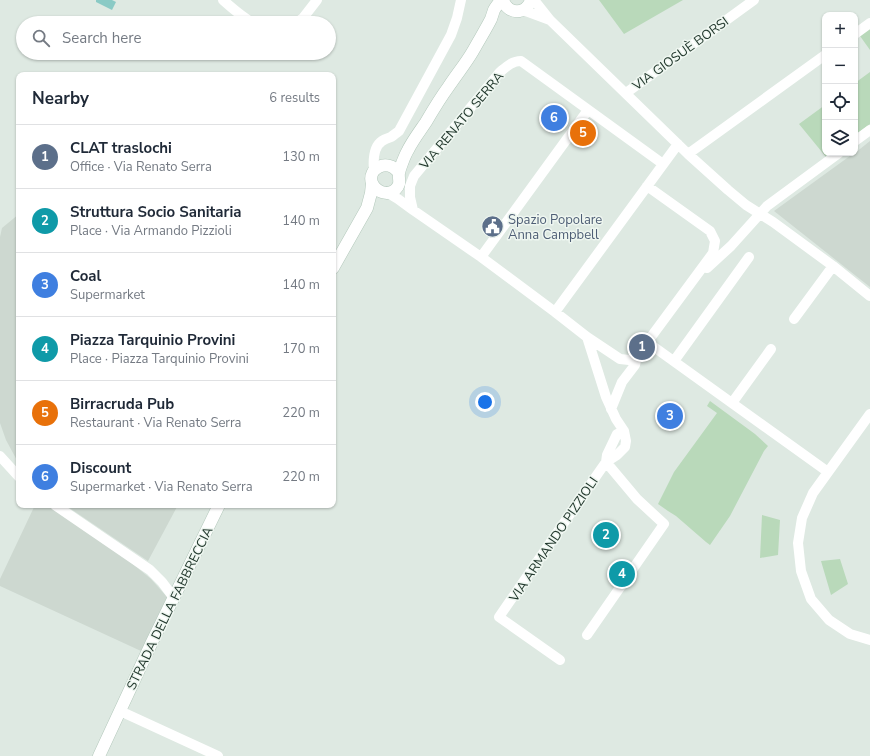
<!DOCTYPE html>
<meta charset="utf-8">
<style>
:root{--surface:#fff;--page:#f2f2f3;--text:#1f2937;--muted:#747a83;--line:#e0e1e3;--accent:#0f766e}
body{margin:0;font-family:"Nunito Sans",sans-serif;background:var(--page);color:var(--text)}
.controls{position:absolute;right:12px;top:12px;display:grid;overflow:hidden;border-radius:8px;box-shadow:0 1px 3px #0004}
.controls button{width:36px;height:36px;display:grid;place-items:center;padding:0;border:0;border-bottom:1px solid var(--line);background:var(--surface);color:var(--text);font:20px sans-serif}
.you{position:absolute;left:485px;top:402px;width:14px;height:14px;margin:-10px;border:3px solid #fff;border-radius:50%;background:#1a73e8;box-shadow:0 0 0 6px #1a73e833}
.badge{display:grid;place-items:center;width:26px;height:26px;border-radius:50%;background:var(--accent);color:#fff;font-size:13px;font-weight:700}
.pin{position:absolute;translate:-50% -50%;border:2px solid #fff;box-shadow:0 1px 4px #0006}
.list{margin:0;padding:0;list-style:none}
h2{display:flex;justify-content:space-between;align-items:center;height:52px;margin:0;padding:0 16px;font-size:17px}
h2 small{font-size:13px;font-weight:400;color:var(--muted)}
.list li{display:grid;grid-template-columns:26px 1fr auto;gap:12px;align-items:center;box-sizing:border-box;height:64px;padding:0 16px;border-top:1px solid var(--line)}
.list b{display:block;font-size:15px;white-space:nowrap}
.list p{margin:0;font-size:13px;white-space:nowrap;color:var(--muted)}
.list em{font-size:13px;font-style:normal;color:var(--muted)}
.icon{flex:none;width:22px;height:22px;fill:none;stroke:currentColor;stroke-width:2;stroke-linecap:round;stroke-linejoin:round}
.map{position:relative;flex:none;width:870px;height:756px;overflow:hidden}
.search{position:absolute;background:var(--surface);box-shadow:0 1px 3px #0004;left:16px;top:16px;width:320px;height:44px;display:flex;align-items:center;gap:10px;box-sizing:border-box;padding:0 14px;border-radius:22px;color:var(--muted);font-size:15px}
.panel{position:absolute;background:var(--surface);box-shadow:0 1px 3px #0004;left:16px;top:72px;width:320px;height:436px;border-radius:8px}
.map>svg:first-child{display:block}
.built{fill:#cdd8d0}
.green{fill:#b9d9ba}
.water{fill:#8acac5}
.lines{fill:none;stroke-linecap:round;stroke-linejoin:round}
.secondary-casing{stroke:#b3c8bb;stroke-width:13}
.street{stroke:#fff;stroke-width:10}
.secondary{stroke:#fff;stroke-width:12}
.labels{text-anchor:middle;stroke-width:3;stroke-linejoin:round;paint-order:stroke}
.street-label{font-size:13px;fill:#21372c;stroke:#eef6f0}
.service-label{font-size:13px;fill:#4e5e75;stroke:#eef6f0;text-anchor:start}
</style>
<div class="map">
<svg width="870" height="756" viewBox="0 0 870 756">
<rect width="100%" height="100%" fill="#dee9e2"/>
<!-- built -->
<path class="built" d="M870 141V287L774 211 854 153H855Z
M19 214V464L6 440 0 423V237L2 228Z
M35 505H47L118 552 151 579 167 597 141 651 0 586V579Z
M65 505H178L148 561Z"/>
<!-- green -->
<path class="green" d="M599 0H683L624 34Z
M870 28V50L860 36Z
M870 72V124L855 135V83Z
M825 105V153H831L826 157 799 124Z
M710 401 755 434 768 446 764 451 730 516 710 545 706 542 676 516 668 511 658 504 674 472 717 413 707 406Z
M762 515 780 520 778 555 760 558Z
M840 559 848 584 831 595 821 561Z"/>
<!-- water -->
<path class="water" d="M96 0H112L116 2 112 10 96 2Z"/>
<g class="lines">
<defs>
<path id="secondary" d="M503 0C508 15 526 15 531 0
M399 173C387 157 367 169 372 183 376 192 387 196 395 190 402 183 398 180 399 173 400 168 405 155 408 150 413 140 420 131 426 122 433 110 441 97 449 86 457 74 466 63 473 51 479 40 486 29 491 19 492 16 493 13 494 10 496 6 499 3 501 0
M333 268 367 208 371 193 372 183
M99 756 152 642 219 505"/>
</defs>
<!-- secondary casing -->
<use href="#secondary" class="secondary-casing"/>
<!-- street -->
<path class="street" d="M223 0C232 8 242 17 253 23
M534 0 550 20 688 154 728 190 746 205 773 222 833 266 870 296
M523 10 550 20
M296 23 303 18 317 0
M855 34 870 23
M626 93 754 0
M855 141 870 130
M688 154 825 55
M374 171C373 160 373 147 382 141 385 139 388 138 391 137 394 135 396 133 399 131L451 35 457 18 461 0
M388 193 398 199 413 210 481 257 555 312 587 337 620 359 629 360 637 356 713 253 715 241 710 231 647 186
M413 210 410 197V186L414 176 500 72C506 67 512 61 521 61L663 164
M481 257 588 110
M707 268 731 246 767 206 839 153
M555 312 678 144
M794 319 833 266
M647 342 828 472
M674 361 749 257
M732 403 771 349
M611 409 622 382 635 365 637 356
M870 414 813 493 802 518 798 543 801 571 811 599 829 620 850 634 870 640
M0 456 19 477
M606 462 607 455 617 434 624 431
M55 505 150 570 162 582 174 598
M587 635 664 524 637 499 606 462
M560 660 499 617 599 472 606 462 617 455 625 447 626 441 624 431 616 419 606 397 587 337
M120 711 218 756"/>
<!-- secondary -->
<use href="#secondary" class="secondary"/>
</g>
<!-- icons -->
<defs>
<symbol id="civic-disc" viewBox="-11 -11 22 22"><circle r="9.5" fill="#5c6f8a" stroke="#eef6f0"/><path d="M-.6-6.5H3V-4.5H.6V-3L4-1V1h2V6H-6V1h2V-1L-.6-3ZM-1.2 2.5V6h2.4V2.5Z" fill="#fff"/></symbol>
</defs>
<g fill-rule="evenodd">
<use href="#civic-disc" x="480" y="214" width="25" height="25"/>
</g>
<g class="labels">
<!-- street labels -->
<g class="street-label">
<text transform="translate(680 53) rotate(-36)" y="5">VIA GIOSUÈ BORSI</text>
<text transform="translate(461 120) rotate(-50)" y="5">VIA RENATO SERRA</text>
<text transform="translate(553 539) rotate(-56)" y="5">VIA ARMANDO PIZZIOLI</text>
<text transform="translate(169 608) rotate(-64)" y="5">STRADA DELLA FABBRECCIA</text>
</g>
<!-- service labels -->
<g class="service-label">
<text x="508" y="224">Spazio Popolare<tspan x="508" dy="15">Anna Campbell</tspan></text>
</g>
</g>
</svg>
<div class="controls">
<button>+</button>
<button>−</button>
<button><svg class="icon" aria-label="locate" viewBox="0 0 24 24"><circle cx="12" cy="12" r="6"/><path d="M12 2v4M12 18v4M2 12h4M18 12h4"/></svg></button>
<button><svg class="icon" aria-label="layers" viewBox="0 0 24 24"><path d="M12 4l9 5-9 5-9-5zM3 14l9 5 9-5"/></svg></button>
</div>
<div class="you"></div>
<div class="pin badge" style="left:642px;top:347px;background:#5c6f8a">1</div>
<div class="pin badge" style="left:606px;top:535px;background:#0f9aa8">2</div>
<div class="pin badge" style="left:670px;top:416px;background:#3f7fe0">3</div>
<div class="pin badge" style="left:622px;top:574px;background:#0f9aa8">4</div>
<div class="pin badge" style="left:583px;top:133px;background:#e8710a">5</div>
<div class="pin badge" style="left:554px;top:118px;background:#3f7fe0">6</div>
<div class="search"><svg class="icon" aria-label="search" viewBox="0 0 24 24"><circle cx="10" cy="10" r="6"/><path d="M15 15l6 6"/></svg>Search here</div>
<section class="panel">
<h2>Nearby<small>6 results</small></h2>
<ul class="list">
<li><span class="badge" style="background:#5c6f8a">1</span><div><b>CLAT traslochi</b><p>Office · Via Renato Serra</p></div><em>130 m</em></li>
<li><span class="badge" style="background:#0f9aa8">2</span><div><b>Struttura Socio Sanitaria</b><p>Place · Via Armando Pizzioli</p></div><em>140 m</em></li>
<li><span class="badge" style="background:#3f7fe0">3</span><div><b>Coal</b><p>Supermarket</p></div><em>140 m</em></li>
<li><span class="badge" style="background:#0f9aa8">4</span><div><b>Piazza Tarquinio Provini</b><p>Place · Piazza Tarquinio Provini</p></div><em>170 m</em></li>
<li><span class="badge" style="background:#e8710a">5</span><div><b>Birracruda Pub</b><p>Restaurant · Via Renato Serra</p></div><em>220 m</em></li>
<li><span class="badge" style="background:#3f7fe0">6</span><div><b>Discount</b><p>Supermarket · Via Renato Serra</p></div><em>220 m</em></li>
</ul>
</section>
</div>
